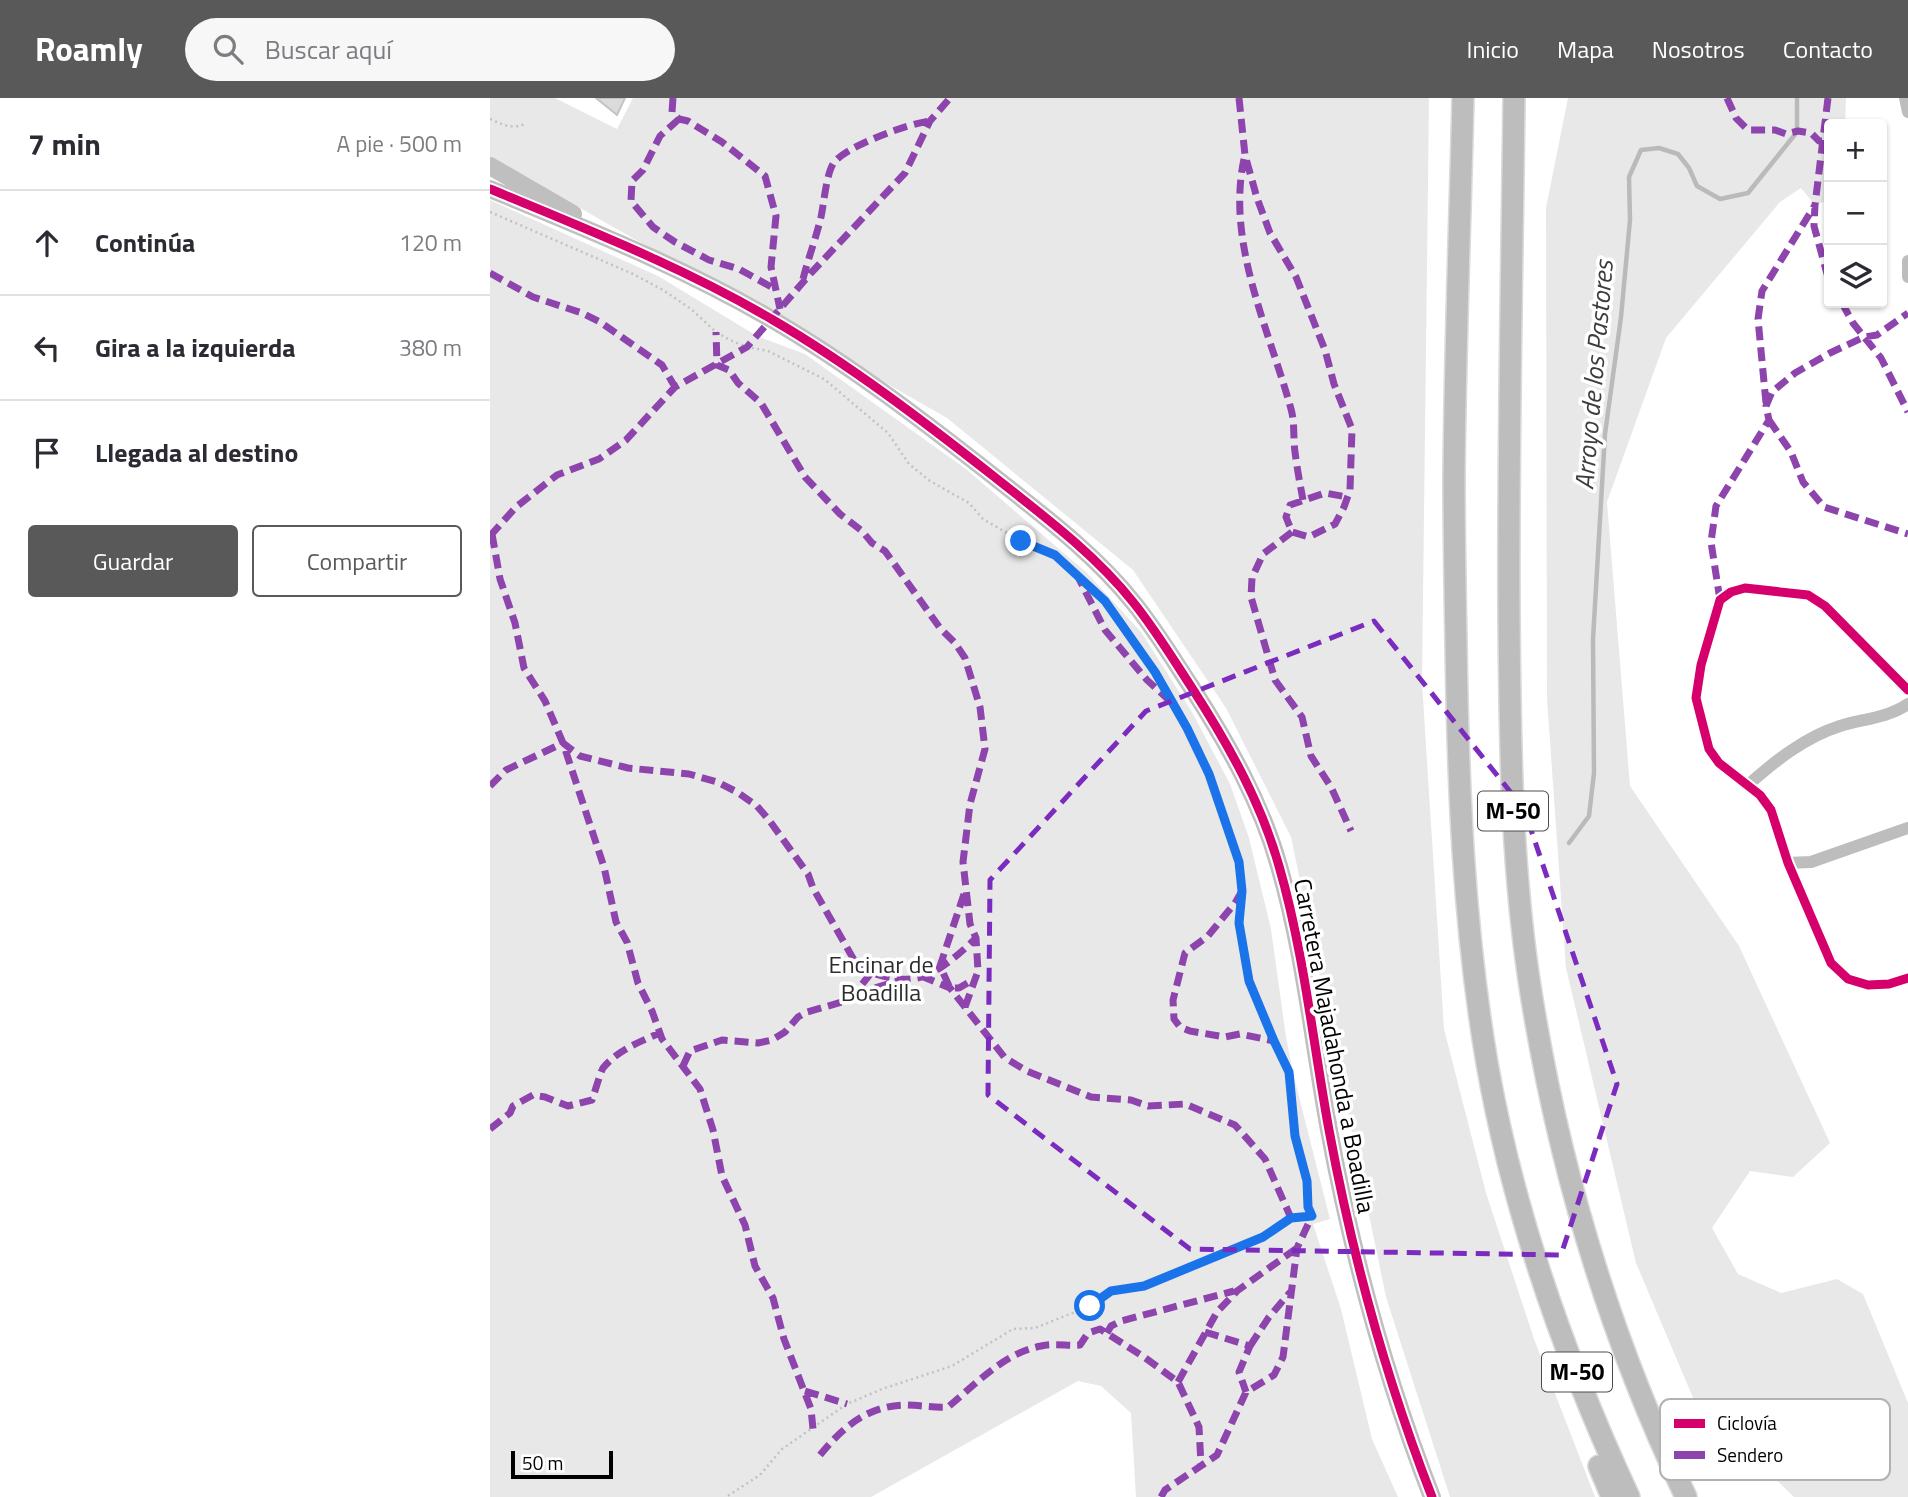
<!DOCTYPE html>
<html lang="es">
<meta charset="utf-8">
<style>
:root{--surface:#fff;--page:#f7f7f7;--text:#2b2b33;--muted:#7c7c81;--line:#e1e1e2;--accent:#595959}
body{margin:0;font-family:"Titillium Web",sans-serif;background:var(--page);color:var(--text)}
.controls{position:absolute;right:21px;top:21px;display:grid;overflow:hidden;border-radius:7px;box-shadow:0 2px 5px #0004}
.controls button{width:63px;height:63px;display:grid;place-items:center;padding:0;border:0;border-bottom:2px solid var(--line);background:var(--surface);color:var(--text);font:35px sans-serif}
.scale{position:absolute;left:21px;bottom:18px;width:102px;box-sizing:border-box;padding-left:7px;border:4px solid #000;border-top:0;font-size:19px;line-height:24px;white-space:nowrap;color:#000;-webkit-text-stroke:5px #fff;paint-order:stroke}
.stop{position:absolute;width:21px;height:21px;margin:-16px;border:5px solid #1a73e8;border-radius:50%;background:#fff}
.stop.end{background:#1a73e8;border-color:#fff;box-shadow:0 2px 7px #0008}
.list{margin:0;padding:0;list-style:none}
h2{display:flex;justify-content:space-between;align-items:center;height:91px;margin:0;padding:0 28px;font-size:30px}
h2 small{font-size:23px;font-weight:400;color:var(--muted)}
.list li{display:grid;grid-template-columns:46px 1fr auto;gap:21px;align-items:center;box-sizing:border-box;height:105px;padding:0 28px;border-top:2px solid var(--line)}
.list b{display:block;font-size:26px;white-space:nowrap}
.list em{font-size:23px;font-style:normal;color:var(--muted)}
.actions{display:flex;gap:14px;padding:21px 28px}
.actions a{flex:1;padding:16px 0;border:2px solid var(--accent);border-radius:7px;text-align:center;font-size:24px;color:var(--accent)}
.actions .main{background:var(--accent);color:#fff}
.icon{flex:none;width:38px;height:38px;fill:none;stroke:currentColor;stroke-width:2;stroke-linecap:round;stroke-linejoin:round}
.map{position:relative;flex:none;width:1418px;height:1399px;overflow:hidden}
header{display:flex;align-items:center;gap:42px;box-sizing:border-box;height:98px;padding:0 35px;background:var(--accent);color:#fff}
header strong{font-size:33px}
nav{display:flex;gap:38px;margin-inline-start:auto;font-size:24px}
.search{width:490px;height:63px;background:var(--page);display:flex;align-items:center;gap:18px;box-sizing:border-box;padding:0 24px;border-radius:38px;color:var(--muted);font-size:26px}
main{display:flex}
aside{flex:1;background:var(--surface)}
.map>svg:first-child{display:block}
.green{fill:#e8e8e8}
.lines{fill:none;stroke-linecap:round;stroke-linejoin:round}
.stream{stroke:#bababa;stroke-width:4.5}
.building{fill:#dbdbdb;stroke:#c3c3c3;stroke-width:2}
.highway-casing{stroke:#dbdbdb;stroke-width:24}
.path{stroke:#c2c2c2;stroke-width:2.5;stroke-dasharray:2 3.5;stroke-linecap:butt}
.street{stroke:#bdbdbd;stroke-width:12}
.secondary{stroke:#bfbfbf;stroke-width:18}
.highway{stroke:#bdbdbd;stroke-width:21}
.quiet{stroke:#8e44ad;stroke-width:7;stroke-dasharray:14 7;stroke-linecap:butt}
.cycleway-casing{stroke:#fff;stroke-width:13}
.cycleway{stroke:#d6006c;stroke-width:9}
.route{stroke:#1a73e8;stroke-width:9}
.marked{fill:none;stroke:#7b2cbf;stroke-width:5;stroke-dasharray:14 9;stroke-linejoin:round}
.labels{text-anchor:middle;stroke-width:7;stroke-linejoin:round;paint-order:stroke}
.shield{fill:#fff;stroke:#4c4c4c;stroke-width:2}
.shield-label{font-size:23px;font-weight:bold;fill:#000}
.park-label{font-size:24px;fill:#2c2c2c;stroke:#fff}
.street-label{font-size:24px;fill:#000;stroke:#fff}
.water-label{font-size:26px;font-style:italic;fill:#3d3d3d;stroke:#fff}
.key{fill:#fff;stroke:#b2b2b2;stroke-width:2}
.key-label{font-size:19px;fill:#000}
</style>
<header>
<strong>Roamly</strong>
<div class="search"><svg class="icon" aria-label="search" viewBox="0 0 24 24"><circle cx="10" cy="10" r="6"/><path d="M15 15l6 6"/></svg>Buscar aquí</div>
<nav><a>Inicio</a><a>Mapa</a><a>Nosotros</a><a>Contacto</a></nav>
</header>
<main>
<aside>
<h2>7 min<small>A pie · 500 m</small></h2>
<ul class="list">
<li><svg class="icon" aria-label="ahead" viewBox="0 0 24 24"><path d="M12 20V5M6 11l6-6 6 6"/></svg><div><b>Continúa</b></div><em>120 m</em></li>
<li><svg class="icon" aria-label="left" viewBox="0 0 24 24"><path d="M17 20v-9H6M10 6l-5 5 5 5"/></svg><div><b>Gira a la izquierda</b></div><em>380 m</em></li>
<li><svg class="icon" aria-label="arrive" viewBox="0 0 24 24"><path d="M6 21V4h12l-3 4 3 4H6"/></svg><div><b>Llegada al destino</b></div></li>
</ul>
<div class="actions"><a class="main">Guardar</a><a>Compartir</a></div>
</aside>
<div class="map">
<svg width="1418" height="1399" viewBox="0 0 1418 1399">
<rect width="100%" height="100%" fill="#fff"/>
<!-- green -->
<path class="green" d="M0 0H65L127 31 143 0H939L932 584 954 931 996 1095 1044 1241 1105 1399H960L896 1199 801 739 736 610 643 472 457 320 90 110 0 63Z
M1078 0H1356L1355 26H1339V102L1325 107 1311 90 1290 104 1176 240 1117 404 1140 688 1249 848 1340 1045 1303 1079 1260 1073 1222 1130 1248 1176 1291 1195 1347 1181 1373 1196 1418 1305V1399H1304L1204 1302 1146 1165 1076 870 1057 601 1056 110Z
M0 102 168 178 267 238 315 256 476 371 597 475 651 534 702 614 740 686 759 740 781 831 796 939 804 979 840 1121 823 1126 851 1211 882 1341 908 1399H646L641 1315 611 1288 588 1283 381 1399H0Z"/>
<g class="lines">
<!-- stream -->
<path class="stream" d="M1079 745 1099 718 1104 675 1103 541 1115 336 1131 219 1140 122 1139 79 1151 52 1169 50 1188 56 1199 70 1207 88 1230 101 1258 95 1307 34V0"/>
</g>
<!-- building -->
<path class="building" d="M106 0H135L127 17Z"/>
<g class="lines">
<defs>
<path id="highway" d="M973 0C970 126 965 253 964 379 964 434 965 489 966 544 968 685 973 825 997 965 1023 1114 1075 1261 1139 1399
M1024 0C1022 172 1018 344 1019 516 1020 645 1021 774 1042 901 1070 1073 1121 1242 1196 1399
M1109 1368 1122 1399"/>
</defs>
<!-- highway casing -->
<use href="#highway" class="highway-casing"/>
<!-- path -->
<path class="path" d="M0 21C12 26 21 32 34 26
M0 114 143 176 173 192 201 211 226 234 240 242 257 249 278 253 334 281 398 335 419 366 440 383 479 405 493 421 531 443 565 457 615 504 665 574 719 675 749 764 752 793 749 825 759 883 784 943 799 974 805 1038 817 1083 818 1109 822 1118 801 1120 773 1139 654 1188 621 1193 600 1208 545 1230 523 1231 462 1268 392 1291 357 1306 292 1351 270 1377 236 1399"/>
<!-- street -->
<path class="street" d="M1415 0 1418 14
M1418 163V179
M1418 592 1335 508 1318 497 1255 490 1241 494 1230 502 1211 567 1206 600 1219 651 1229 665 1270 697 1281 712 1298 765 1341 865 1358 881 1378 887 1399 886 1418 880
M1258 687C1285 663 1315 639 1350 628 1372 621 1398 620 1418 606
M1298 765 1321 764 1418 730"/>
<!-- secondary -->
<path class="secondary" d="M0 68 83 116
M0 91C96 131 193 169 283 222 360 267 432 322 502 377 551 416 604 455 643 504 665 531 683 561 702 590 738 646 771 704 789 768 814 854 823 945 839 1032 862 1156 896 1281 942 1399"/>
<!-- highway -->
<use href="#highway" class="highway"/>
<!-- quiet -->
<path class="quiet" d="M183 0 182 14 189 21 198 23 232 44 275 78 286 118 281 169 290 211
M749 0 755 57 767 100 780 135 806 179 835 252 844 286 862 331 860 392 854 409 845 426 819 439 802 434 796 419 800 407 835 395 857 399
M1237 0 1246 20 1258 32H1285L1296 36 1308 33 1321 35 1329 43H1332
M1338 0 1325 107 1324 128 1339 183
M189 21 170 38 153 72 142 83 141 103 163 129 185 144 219 162 249 171 285 191
M754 61C736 145 779 231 801 311 805 325 803 340 805 354 807 370 810 386 813 402
M0 175 43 199 92 215 110 224 172 267 185 289
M313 181C318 161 326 140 331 119 334 105 336 78 343 66 353 49 420 25 440 23
M1352 205 1363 225 1391 260 1418 314
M1276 305 1268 221 1272 193 1325 107
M1279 322 1301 354 1313 384 1334 409 1418 436
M802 434 773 456 762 480 761 499 785 582 812 619 821 658 841 689 861 733
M2 436 10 481 25 525 34 570 55 603 73 645 114 769 126 824 137 844 148 885 162 913 172 941 210 991 223 1032 232 1078 255 1127 265 1168 283 1200 294 1241 321 1311 323 1331
M0 438 26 409 67 377 109 361 136 342 185 289 257 249 321 175 415 75 440 23 460 0
M586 475 615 532 657 582 683 606
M1230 502 1221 444 1226 408 1279 322 1276 308 1282 294 1305 275 1340 255 1374 239 1387 237 1418 215
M0 688 16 672 73 645 90 658 138 670 199 676 227 684 247 694 267 708 279 722 318 776 323 790 368 869C384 877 409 884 427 880 446 877 472 854 486 840L480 826 473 764 480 706 495 651 490 609 475 560 465 545 450 530 395 453 382 445 372 433 350 416 315 379 271 305 248 285 239 272 227 267 226 234
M752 793 745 805 718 838 695 855 683 902 684 921 690 929 700 933 735 939 750 936 784 943
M474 796 450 868 460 890H469L486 880
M431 878 460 890 515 960 537 973 601 999 641 1002 658 1008 695 1006 745 1027 775 1061 801 1120
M365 896 411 882
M475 909 488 873 486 840
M193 968 200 953 232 942 268 945 282 942 295 934 308 919 317 914 352 904 366 894 381 875
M0 1031 20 1015 23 1008 43 997 55 999 78 1008 102 1002C105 994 110 975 113 970 128 952 149 944 170 935
M715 1234 760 1248 749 1274 756 1294
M617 1235 621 1228 631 1223 744 1193
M760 1248 779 1219 802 1192
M688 1284 727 1214 747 1193 807 1150
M315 1293 357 1306
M330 1357C352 1330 377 1308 414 1307 429 1307 443 1310 458 1309 486 1286 514 1255 551 1248 564 1245 577 1248 590 1247L598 1235 610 1231 654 1259 688 1284 709 1329 711 1367
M671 1399 675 1392 727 1357 756 1294 784 1277 793 1259 807 1150 822 1118"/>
<defs>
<path id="cycleway" d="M0 91C96 131 193 169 283 222 360 267 432 322 502 377 551 416 604 455 643 504 665 531 683 561 702 590 738 646 771 704 789 768 814 854 823 945 839 1032 862 1156 896 1281 942 1399
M1418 592 1335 508 1318 497 1255 490 1241 494 1230 502 1211 567 1206 600 1219 651 1229 665 1270 697 1281 712 1298 765 1341 865 1358 881 1378 887 1399 886 1418 880"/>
</defs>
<!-- cycleway casing -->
<use href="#cycleway" class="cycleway-casing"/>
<!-- cycleway -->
<use href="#cycleway" class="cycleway"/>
</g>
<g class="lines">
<!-- route -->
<path class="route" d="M531 443 565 457 615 503 665 574 697 630 719 676 749 764 752 793 749 825 759 883 784 943 799 974 805 1038 817 1083 818 1109 822 1118 801 1120 773 1139 654 1188 621 1193 600 1208"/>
</g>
<!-- marked area -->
<path class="marked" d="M884 523 1034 711 1127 986 1071 1157 700 1151 498 997 500 782 656 613Z"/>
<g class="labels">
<!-- shield labels -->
<g class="shield">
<rect x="988" y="693.5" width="70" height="39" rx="5"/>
<rect x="1052" y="1254.5" width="70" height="39" rx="5"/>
</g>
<g class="shield-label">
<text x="1023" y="721">M-50</text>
<text x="1087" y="1282">M-50</text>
</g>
<!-- park labels -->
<g class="park-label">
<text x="391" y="875">Encinar de<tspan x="391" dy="28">Boadilla</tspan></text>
</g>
<!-- street labels -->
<g class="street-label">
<text transform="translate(844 948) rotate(79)" y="8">Carretera Majadahonda a Boadilla</text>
</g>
<!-- water labels -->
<g class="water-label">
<text transform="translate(1104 277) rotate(-85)" y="9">Arroyo de los Pastores</text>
</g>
</g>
<!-- legend -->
<rect x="1170" y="1301" width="230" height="81" rx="10" class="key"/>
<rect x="1184" y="1321" width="31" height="9" fill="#d6006c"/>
<rect x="1184" y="1353" width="31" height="8" fill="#8e44ad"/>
<g class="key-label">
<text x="1227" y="1332">Ciclovía</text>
<text x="1227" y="1364">Sendero</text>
</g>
</svg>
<div class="controls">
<button>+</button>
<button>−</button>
<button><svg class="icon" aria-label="layers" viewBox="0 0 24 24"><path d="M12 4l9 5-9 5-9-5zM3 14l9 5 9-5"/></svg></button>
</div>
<div class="scale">50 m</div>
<div class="stop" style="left:600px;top:1208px"></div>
<div class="stop end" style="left:531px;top:443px"></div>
</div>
</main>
